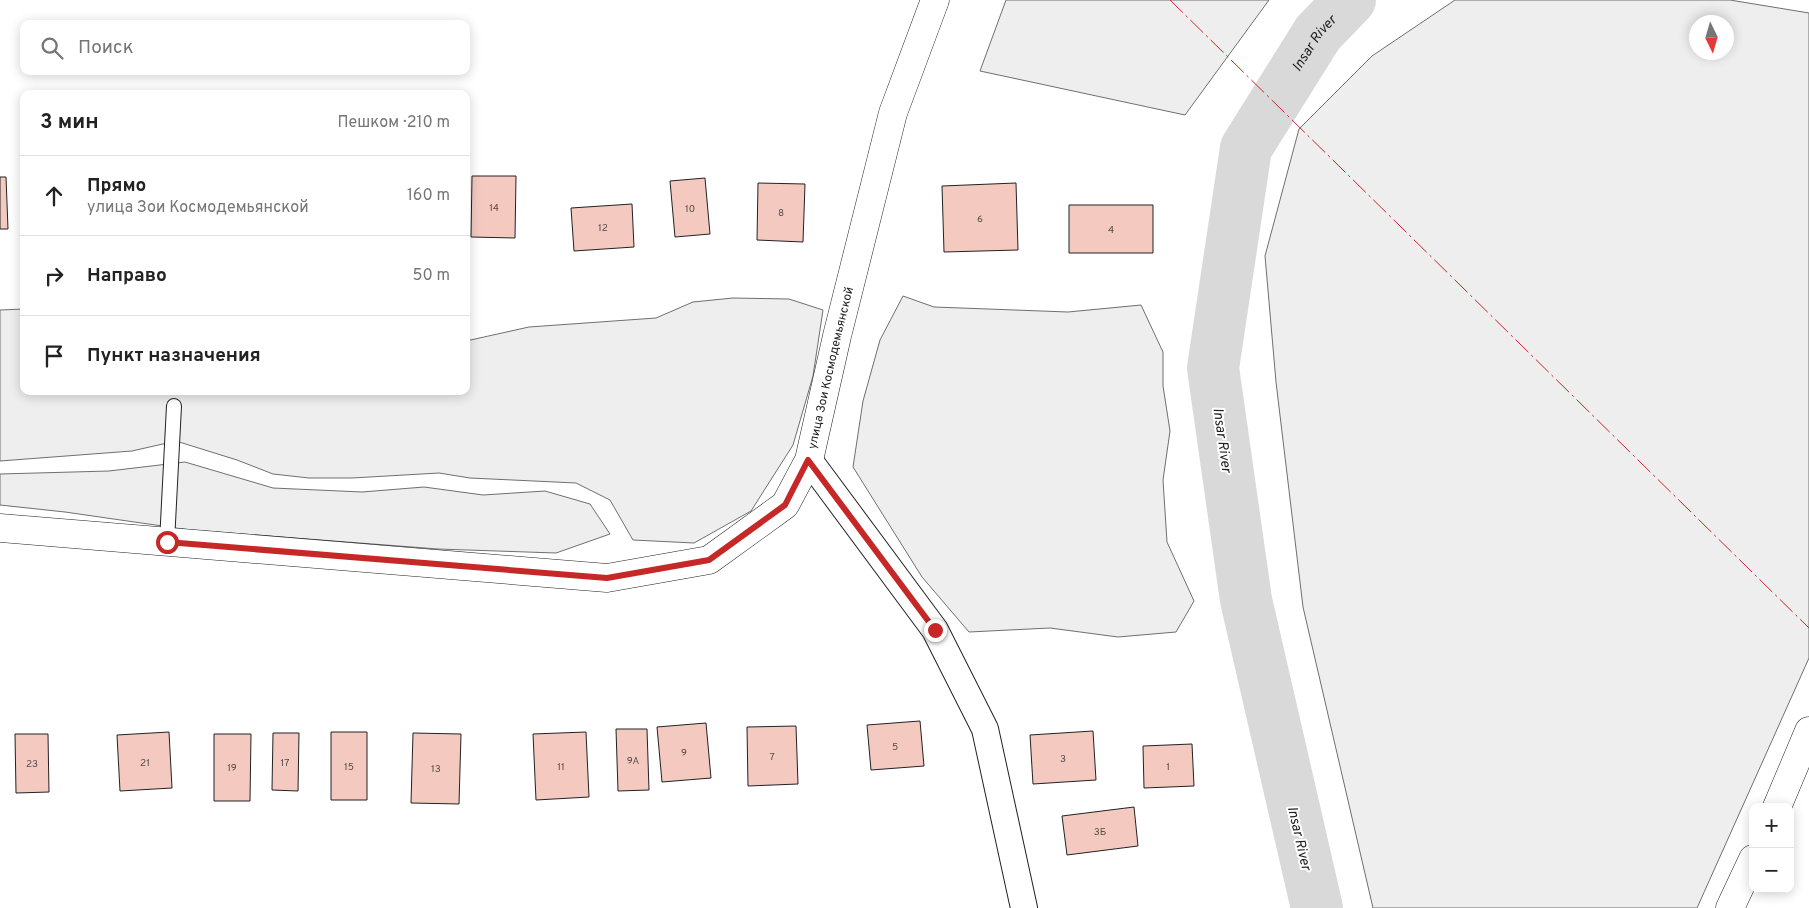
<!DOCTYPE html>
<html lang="ru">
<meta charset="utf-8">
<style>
:root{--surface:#fff;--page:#f6f6f6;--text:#222;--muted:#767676;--line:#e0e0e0}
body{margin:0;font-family:Overpass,sans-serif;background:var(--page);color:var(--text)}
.controls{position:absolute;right:15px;bottom:15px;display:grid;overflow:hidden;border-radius:10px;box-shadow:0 2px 12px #0003}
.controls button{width:45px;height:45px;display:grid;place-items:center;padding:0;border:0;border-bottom:1px solid var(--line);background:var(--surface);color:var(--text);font:25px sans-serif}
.compass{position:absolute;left:1689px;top:15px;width:45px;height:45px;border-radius:50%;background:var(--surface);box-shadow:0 2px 12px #0003;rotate:175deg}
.stop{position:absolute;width:15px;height:15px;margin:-11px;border:4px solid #c62828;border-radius:50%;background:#fff}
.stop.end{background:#c62828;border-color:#fff;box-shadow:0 1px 5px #0008}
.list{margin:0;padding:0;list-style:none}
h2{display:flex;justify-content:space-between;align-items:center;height:65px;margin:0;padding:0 20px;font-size:21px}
h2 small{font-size:16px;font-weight:400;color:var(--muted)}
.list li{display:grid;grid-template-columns:32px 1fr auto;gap:15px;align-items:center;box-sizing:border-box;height:80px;padding:0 20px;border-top:1px solid var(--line)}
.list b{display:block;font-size:19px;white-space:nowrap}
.list p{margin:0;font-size:16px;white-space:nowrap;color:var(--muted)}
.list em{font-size:16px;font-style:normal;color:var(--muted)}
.icon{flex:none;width:28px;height:28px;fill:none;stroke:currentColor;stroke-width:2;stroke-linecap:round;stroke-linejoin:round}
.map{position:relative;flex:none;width:1809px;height:908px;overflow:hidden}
.search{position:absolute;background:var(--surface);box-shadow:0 2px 12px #0003;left:20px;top:20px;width:450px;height:55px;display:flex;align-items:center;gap:12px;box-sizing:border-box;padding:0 18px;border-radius:10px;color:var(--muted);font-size:19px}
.panel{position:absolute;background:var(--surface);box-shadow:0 2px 12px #0003;left:20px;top:90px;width:450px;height:305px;border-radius:10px}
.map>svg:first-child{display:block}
.green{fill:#eee;stroke:#6f6f6f;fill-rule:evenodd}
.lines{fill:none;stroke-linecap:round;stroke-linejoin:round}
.river{stroke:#d9d9d9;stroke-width:52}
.building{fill:#f3c9c0;stroke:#222}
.lane-casing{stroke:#222;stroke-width:16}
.street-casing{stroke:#222;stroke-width:28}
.secondary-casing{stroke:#222;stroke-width:29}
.lane{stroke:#fff;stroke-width:14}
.street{stroke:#fff;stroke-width:26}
.secondary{stroke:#fff;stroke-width:28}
.power{stroke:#c62828;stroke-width:1;stroke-dasharray:18 4 2.5 4;stroke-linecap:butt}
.route{stroke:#c62828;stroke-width:6}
.labels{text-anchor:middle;stroke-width:4;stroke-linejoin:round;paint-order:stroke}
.number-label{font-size:10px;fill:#564c4a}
.street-label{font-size:12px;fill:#222;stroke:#fff}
.water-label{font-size:14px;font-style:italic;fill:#222;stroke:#fff}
</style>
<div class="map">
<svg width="1809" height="908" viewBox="0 0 1809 908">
<rect width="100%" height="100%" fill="#fff"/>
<!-- green -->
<path class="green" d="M1006 0H1269L1185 115 980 71Z
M1455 0H1730L1809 13V658L1697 908H1373L1303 607 1276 382 1265 256 1299 129 1372 56ZM1726 22V52H1696V22Z
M903 296 934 307 1068 312 1141 305 1163 352V386L1170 431 1163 480 1167 542 1194 601 1176 632 1118 637 1050 628 969 632 922 577 853 467 863 401 880 340Z
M733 298 789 299 823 310 813 376 793 445 751 511 694 543 633 540 610 500 576 483 470 478 439 473 352 478H309L273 474 237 460 176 441 132 451 0 461V310L24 309V391H466V341L529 327 656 318 693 302Z
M185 462 273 488 362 492 424 487 483 495 545 491 590 504 610 534 556 553 438 549 190 530 65 512 0 505V474L109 471Z"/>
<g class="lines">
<!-- river -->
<path class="river" id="s1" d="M1317 908 1246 600 1213 368 1246 148 1318 33 1350 0"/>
</g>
<!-- building -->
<path class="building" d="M472 176H516L515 238 471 237Z
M0 177H6L8 229H0Z
M705 178 710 234 675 237 670 181Z
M758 183 805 184 803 242 757 240Z
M1016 183 1018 250 944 252 942 186Z
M632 204 634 247 574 251 571 208Z
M1069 205H1153V253H1069Z
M920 721 924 766 871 770 867 725Z
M706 723 711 778 662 782 657 727Z
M796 726 798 784 748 786 747 727Z
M616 729H647L649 790 618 791Z
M1093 731 1096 780 1033 784 1030 735Z
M169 732 172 788 120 791 117 735Z
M331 732H367V800H331Z
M586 732 589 797 536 800 533 734Z
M273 733H299L298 791 272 790Z
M413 733 461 734 459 804 411 803Z
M15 734H48L49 792 16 793Z
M214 734H251L250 801H214Z
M1192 744 1194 786 1144 788 1143 746Z
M1134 807 1138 846 1067 855 1062 816Z"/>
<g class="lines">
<defs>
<path id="lane" d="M167 542 174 406"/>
<path id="street" d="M809 460 935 630 985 729 1024 908"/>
<g id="secondary">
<path id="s2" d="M0 528 607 578 709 560 785 505 809 460 837 336 893 113 935 0"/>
<path d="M1777 807 1809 731"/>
<path d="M1730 908 1753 859"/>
</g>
</defs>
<!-- lane casing -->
<use href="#lane" class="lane-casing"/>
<!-- street casing -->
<use href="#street" class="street-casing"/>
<!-- secondary casing -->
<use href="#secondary" class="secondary-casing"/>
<!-- lane -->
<use href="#lane" class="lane"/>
<!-- street -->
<use href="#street" class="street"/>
<!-- secondary -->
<use href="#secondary" class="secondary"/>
<!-- power -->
<path class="power" d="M1170 0 1809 628"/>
</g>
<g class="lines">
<!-- route -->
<path class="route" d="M167 542 607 578 709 560 785 505 808 460 935 630"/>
</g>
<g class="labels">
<!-- number labels -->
<g class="number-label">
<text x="494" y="211">14</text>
<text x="690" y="212">10</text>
<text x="781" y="216">8</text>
<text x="980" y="222">6</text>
<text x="603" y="231">12</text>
<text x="1111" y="233">4</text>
<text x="895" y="750">5</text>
<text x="684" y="756">9</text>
<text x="772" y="760">7</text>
<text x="1063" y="762">3</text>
<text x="633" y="764">9А</text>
<text x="145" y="766">21</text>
<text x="285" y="766">17</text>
<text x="32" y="767">23</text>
<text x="349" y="770">15</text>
<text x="561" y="770">11</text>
<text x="1168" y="770">1</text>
<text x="232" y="771">19</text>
<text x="436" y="772">13</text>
<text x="1100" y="835">3Б</text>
</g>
<!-- street labels -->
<g class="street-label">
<text dy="4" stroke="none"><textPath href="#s2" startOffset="952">улица Зои Космодемьянской</textPath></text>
</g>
<!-- water labels -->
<g class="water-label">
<text dy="5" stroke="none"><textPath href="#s1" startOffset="898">Insar River</textPath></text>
<text transform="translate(1223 440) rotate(82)" y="5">Insar River</text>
<text transform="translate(1300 838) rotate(77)" y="5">Insar River</text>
</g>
</g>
</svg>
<div class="controls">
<button>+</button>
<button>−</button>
</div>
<svg class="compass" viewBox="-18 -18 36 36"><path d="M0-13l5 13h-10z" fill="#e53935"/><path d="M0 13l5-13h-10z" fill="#767676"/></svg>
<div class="stop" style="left:167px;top:542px"></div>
<div class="stop end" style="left:935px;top:630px"></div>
<div class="search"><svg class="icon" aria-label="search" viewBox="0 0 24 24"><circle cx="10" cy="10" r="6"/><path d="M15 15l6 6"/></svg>Поиск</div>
<section class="panel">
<h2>3 мин<small>Пешком · 210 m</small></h2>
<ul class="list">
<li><svg class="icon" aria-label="ahead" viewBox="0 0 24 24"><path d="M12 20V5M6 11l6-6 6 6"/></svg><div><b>Прямо</b><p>улица Зои Космодемьянской</p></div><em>160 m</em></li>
<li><svg class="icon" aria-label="right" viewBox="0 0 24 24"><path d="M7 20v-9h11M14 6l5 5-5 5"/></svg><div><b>Направо</b></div><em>50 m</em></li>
<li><svg class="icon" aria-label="arrive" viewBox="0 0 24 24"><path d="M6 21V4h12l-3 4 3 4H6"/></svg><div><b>Пункт назначения</b></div></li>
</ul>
</section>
</div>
